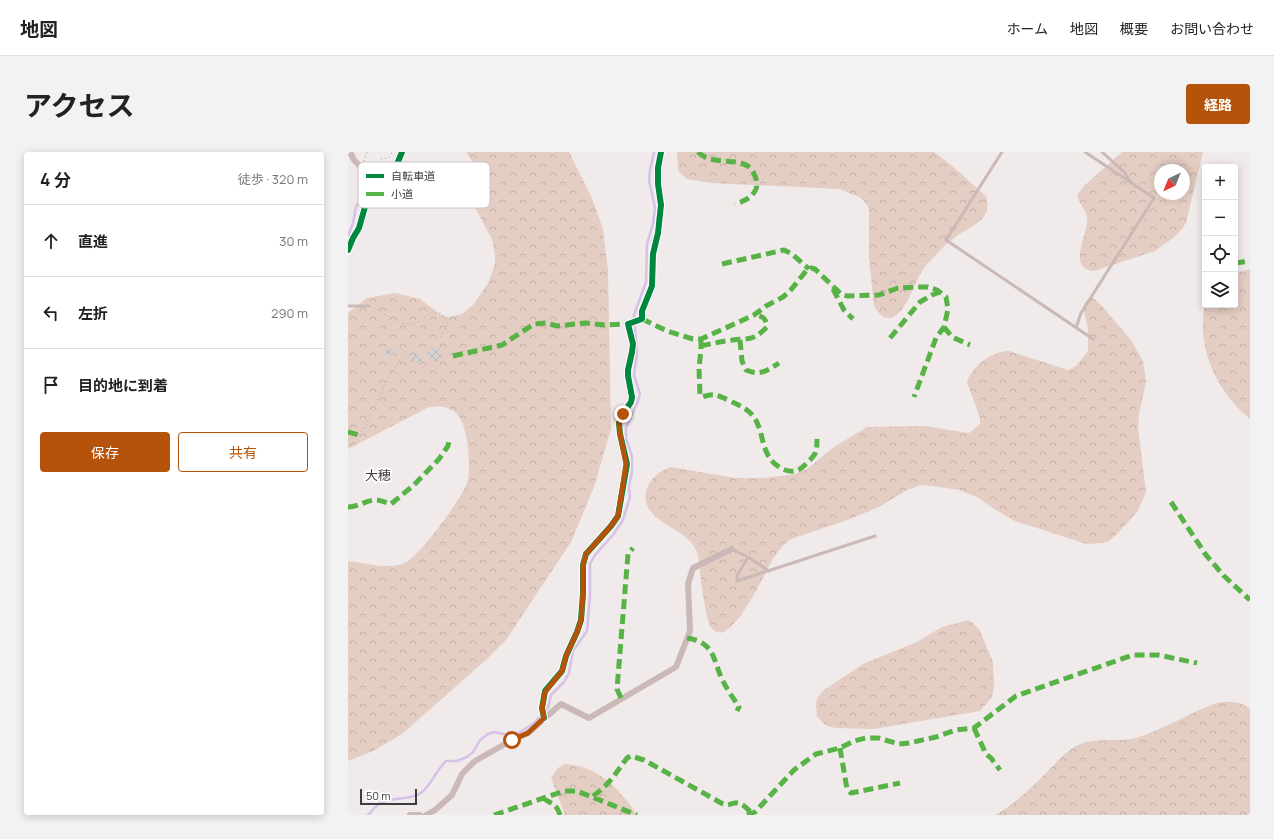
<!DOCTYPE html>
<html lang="ja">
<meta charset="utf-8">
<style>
:root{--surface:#fff;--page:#f2f2f2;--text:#222;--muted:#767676;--line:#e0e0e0;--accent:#b45309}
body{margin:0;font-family:Manrope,"Noto Sans JP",sans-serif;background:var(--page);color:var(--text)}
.controls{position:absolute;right:12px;top:12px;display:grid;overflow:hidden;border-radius:4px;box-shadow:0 2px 10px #0003}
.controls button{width:36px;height:36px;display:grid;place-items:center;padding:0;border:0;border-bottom:1px solid var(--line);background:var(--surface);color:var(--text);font:20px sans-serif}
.compass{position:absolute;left:806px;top:12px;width:36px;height:36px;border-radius:50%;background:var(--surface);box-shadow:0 2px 10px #0003;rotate:223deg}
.scale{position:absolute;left:12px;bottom:10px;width:57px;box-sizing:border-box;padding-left:4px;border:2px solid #403b3c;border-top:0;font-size:11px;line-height:14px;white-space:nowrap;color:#403b3c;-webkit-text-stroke:3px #fff;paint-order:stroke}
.stop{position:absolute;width:12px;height:12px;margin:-9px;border:3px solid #b45309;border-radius:50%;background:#fff}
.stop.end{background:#b45309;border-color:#fff;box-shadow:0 1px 4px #0008}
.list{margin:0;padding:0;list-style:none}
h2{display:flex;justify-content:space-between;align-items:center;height:52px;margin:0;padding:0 16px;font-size:17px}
h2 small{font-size:13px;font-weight:400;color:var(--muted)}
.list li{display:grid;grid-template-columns:26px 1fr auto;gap:12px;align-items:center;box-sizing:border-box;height:72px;padding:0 16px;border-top:1px solid var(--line)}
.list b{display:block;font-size:15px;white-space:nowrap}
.list em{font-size:13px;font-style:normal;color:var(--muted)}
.actions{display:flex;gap:8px;padding:12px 16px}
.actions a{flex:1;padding:9px 0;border:1px solid var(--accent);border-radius:4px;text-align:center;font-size:14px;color:var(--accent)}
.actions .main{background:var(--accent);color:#fff}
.icon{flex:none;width:22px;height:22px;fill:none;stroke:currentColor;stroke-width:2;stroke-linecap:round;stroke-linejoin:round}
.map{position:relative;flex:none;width:902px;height:663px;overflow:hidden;border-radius:4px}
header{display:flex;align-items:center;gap:24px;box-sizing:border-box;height:56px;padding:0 20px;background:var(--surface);border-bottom:1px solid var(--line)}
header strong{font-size:19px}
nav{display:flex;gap:22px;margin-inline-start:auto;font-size:14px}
.intro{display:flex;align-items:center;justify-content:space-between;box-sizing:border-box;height:96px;padding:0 24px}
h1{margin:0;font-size:28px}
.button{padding:10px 18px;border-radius:4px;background:var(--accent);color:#fff;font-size:14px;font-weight:700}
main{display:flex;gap:24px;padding:0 24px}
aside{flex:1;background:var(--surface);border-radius:4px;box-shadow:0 2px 10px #0003}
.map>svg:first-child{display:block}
.forest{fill:url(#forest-crowns);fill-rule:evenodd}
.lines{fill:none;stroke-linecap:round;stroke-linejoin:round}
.stream{stroke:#d6c1e7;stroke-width:2.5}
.building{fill:url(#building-cross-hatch)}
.path{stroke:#c1b6b5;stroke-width:1.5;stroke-dasharray:1 3;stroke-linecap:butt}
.service{stroke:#cab9b7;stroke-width:3}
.minor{stroke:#cab9b7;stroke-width:6}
.quiet{stroke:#57b346;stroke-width:5;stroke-dasharray:10 5;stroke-linecap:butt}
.cycleway-casing{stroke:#fff;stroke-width:8}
.cycleway{stroke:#00873e;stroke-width:6}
.route{stroke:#b45309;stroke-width:5}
.labels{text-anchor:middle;stroke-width:3.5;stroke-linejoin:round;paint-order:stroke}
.quarter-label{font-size:13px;fill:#443a3d;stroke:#fff}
.key{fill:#fff;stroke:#c6c4c4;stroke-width:1}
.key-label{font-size:11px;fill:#403b3c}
</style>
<header>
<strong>地図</strong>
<nav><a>ホーム</a><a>地図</a><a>概要</a><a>お問い合わせ</a></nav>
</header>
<div class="intro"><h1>アクセス</h1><a class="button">経路</a></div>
<main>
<aside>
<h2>4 分<small>徒歩 · 320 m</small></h2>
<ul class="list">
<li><svg class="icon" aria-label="ahead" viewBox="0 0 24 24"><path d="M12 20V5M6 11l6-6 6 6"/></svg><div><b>直進</b></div><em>30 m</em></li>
<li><svg class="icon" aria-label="left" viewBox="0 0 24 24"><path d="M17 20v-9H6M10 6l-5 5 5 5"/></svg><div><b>左折</b></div><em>290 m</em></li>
<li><svg class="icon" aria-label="arrive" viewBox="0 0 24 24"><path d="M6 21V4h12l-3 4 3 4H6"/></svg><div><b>目的地に到着</b></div></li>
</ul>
<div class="actions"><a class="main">保存</a><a>共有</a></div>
</aside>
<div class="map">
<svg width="902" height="663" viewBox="0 0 902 663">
<defs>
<pattern id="forest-crowns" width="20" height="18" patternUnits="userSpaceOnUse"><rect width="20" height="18" fill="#e4cdc2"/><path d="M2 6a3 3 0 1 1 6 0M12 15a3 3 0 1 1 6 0" fill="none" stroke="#c5b1a8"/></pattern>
<pattern id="building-cross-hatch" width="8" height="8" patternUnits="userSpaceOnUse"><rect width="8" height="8" fill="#d6d1d3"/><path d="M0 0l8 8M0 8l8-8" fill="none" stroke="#b9b4b6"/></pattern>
</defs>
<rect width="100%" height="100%" fill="#f1eaeb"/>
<!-- forest -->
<path class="forest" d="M118 0H221L243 44 255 77 260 119 263 277 246 335 223 390 158 488 139 507 54 582 25 599 0 609V409C16 411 42 418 57 411 71 405 118 342 120 327 123 311 120 270 107 260 99 254 90 254 81 255L0 297V161L19 146 47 141 72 147 93 163 101 165 114 162 126 152 140 131 147 112V103L144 87 126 54 123 44 122 33 126 11Z
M329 0H586L603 13 638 44C646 69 621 74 606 86 599 91 592 98 586 105 582 109 577 114 574 119 566 131 559 159 545 165 537 169 530 161 526 154L521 105V57L518 51 513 46 492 37 364 31 339 27 334 23 330 18Z
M774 0H855L838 71 834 77 825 86 807 99 746 119C717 117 742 79 739 65 737 56 730 51 729 43L736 34ZM812 18H836V42H812Z
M902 117V267C868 240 848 194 857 152V153H887V121Z
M745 146 753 153 783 188 795 209 798 230 791 262 790 276 798 340 790 359 770 381 761 389 753 391 739 392 667 369 646 357 629 345 611 338 592 335 573 333 559 338 531 355 502 367 443 387C436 392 430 399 425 407 418 417 381 503 363 475 356 464 352 417 350 403 348 397 345 392 340 387 325 373 287 363 300 334 305 324 312 319 323 315L387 326H414L433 324 447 322 459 317 486 295 519 275 577 274 621 281 632 272V266L619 230C624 214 644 199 661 199L720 218 728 214 740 199V176L735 156 736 152 740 147Z
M621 468 631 477 645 510 646 534 644 545 632 559 525 577 488 576 479 574 469 565 468 551 470 545 476 538 515 512 569 490 594 475Z
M872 550C884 550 893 549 902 557V663H647C667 652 683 636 699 620 708 611 717 600 728 594 748 584 768 591 788 586 818 577 843 559 872 550Z
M217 612C249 614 270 635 287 660L288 663H217L203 626 210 616Z"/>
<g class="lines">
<!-- stream -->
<path class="stream" d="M0 84 5 71 8 55 20 32 29 22
M20 663C24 659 27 654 31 652 43 644 61 649 73 641 82 635 89 617 98 609H109L119 605 125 600 132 588 140 582 146 580 159 583 169 582 186 571 200 556 203 543 216 530 221 521 225 499 239 479 242 444V412L247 403 265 383 275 368 282 345 281 334 284 320V304L278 287V276L290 249 292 242 286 223 289 201 286 163 298 130 299 92 305 72 307 56 301 28 302 18 306 0"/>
</g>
<!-- building -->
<path class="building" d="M87 194 95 202 87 211 78 202Z
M41 195 46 199 41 205 36 201Z
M65 202 74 204 72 211 63 210Z"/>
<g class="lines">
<!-- path -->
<path class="path" d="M33 7 41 5 45 0
M16 9 19 0
M26 156C38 162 50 173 64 172 75 171 78 159 92 161L98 167C101 175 96 180 91 186
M0 288 11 283 17 275 42 222 58 200 51 196"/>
<!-- service -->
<path class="service" d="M654 0 598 88 745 187
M754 0 776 20 782 29
M0 154H21
M728 176 733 161 806 46 737 0
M384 397 400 405 389 424V429L527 384
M400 405 421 419"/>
<!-- minor -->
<path class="minor" d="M2 0 6 8 31 34
M0 98 5 86 11 76 17 55 21 46 47 17 54 0
M196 566 194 556 197 539 214 519 218 504 229 480 233 468 235 442V413L238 402 263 374 270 364 279 312 272 282 271 271 275 262 283 250 284 245 280 224V218L284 200 285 192 280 172 294 167V159L304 134 305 102 310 81 313 53 310 32V16L313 0
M62 663H72
M78 663 87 658 104 643 114 622 127 609 164 588 180 581 213 552 241 566 328 515 342 479 340 432 345 416 384 397"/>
<!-- quiet -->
<path class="quiet" d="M350 0C366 17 399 0 407 24 409 29 410 35 407 39 402 47 396 49 387 52
M887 111 902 109
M374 112 436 98 444 102 461 117
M485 137 496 158 505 167
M294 167 319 179 345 187H353L393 169 406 163 418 154 435 145 442 139 458 119 463 116 467 117 493 142 499 144 531 143 550 136 569 135H580L589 138 598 145 600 157 596 175 588 186 566 245
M596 175 604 185 622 193
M542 186 572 150 584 143 592 140
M353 187V197L351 216 352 243 354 245C366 241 369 243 380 248 405 259 409 264 415 290 417 297 419 303 424 309 430 316 443 323 452 317 455 315 458 312 461 309 464 306 467 303 468 299 469 296 469 291 469 287
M392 188 394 209 398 218C411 224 419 219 431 211
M353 194C363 192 374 189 385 188 403 186 405 189 419 175 418 166 415 164 406 163
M105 204 154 193 186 172 198 171 209 174 237 171 256 173 280 172
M0 280 11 283
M823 350 858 403 876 424 902 448
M0 355C10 355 18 348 28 348 33 348 38 351 43 352L66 333 91 307 100 294 101 289
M339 486C369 491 364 509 376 531 380 539 386 547 391 555L389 559
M273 546 269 537 280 402 285 396
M626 576 638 602 643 606 652 618
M492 596 499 637 503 641 552 631
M245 644C262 632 267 622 279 606L283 604 296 608 375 652C380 654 382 652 387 651 394 650 399 657 404 661
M195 646C205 653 208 651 212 663
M146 663 216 639H229L289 663
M399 663 407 660 446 618 468 602 492 596 506 589 518 586H530L551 592 561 591 588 585 608 578 626 576 668 544 716 527 785 503H810L849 511"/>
<defs>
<path id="cycleway" d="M0 98 5 86 11 76 17 55 21 46 47 17 54 0
M196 566 194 556 197 539 214 519 218 504 229 480 233 468 235 442V413L238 402 263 374 270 364 279 312 272 282 271 271 275 262 283 250 284 245 280 224V218L284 200 285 192 280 172 294 167V159L304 134 305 102 310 81 313 53 310 32V16L313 0"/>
</defs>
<!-- cycleway casing -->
<use href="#cycleway" class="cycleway-casing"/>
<!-- cycleway -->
<use href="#cycleway" class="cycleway"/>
</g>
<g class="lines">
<!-- route -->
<path class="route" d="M164 588 180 581 196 566 194 556 197 540 214 519 218 504 229 480 233 468 235 442V413L238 402 263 374 270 364 278 312 272 282 271 271 275 262"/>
</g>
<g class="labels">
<!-- quarter labels -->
<g class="quarter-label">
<text x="30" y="328">大穂</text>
</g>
</g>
<!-- legend -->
<rect x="10" y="10" width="132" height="46" rx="6" class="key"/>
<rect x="18" y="22" width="18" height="4" fill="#00873e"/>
<rect x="18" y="40" width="18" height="4" fill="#57b346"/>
<g class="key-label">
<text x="43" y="28">自転車道</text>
<text x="43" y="46">小道</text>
</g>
</svg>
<div class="controls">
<button>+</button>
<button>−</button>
<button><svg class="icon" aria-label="locate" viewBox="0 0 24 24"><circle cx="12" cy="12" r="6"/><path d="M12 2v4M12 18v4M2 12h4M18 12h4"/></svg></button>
<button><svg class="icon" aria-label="layers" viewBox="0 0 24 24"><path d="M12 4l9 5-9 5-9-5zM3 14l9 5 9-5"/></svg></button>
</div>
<svg class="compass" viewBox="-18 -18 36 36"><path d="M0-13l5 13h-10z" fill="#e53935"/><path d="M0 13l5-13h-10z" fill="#767676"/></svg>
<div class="scale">50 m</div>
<div class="stop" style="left:164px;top:588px"></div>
<div class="stop end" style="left:275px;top:262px"></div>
</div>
</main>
